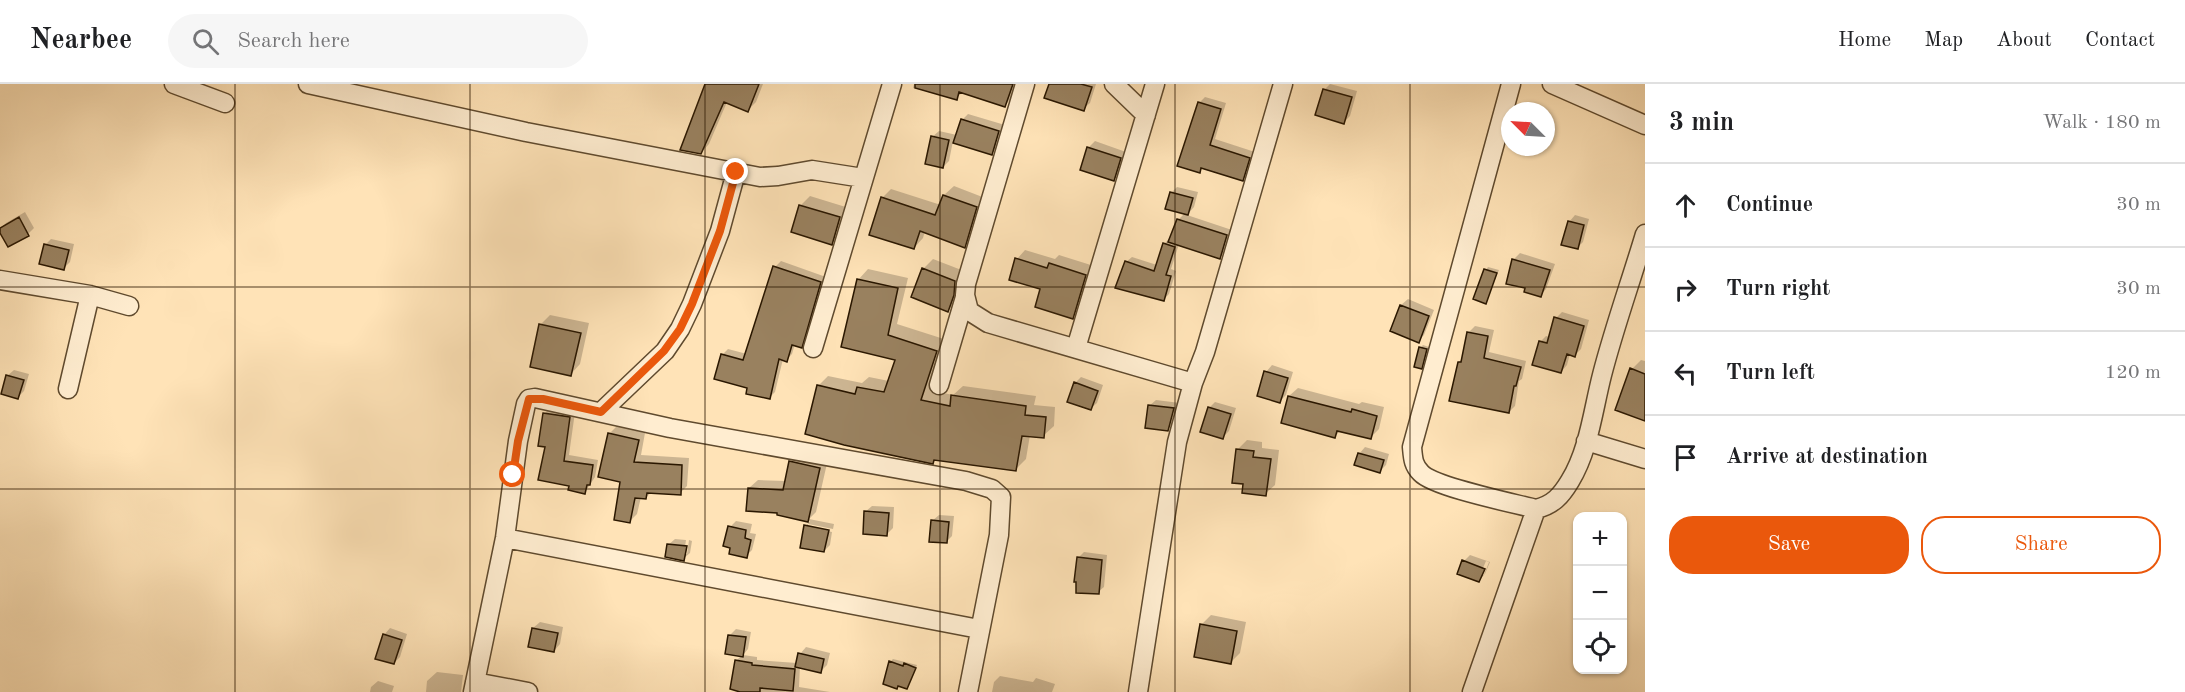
<!DOCTYPE html>
<meta charset="utf-8">
<style>
:root{--surface:#fff;--page:#f6f6f6;--text:#202124;--muted:#757577;--line:#e0e0e0;--accent:#ea580c}
body{margin:0;font-family:"Old Standard TT",serif;background:var(--page);color:var(--text)}
.controls{position:absolute;right:18px;bottom:18px;display:grid;overflow:hidden;border-radius:12px;box-shadow:0 2px 4px #0004}
.controls button{width:54px;height:54px;display:grid;place-items:center;padding:0;border:0;border-bottom:2px solid var(--line);background:var(--surface);color:var(--text);font:30px sans-serif}
.compass{position:absolute;left:1501px;top:18px;width:54px;height:54px;border-radius:50%;background:var(--surface);box-shadow:0 2px 4px #0004;rotate:294deg}
.stop{position:absolute;width:18px;height:18px;margin:-14px;border:4px solid #ea580c;border-radius:50%;background:#fff}
.stop.end{background:#ea580c;border-color:#fff;box-shadow:0 2px 6px #0008}
.list{margin:0;padding:0;list-style:none}
h2{display:flex;justify-content:space-between;align-items:center;height:78px;margin:0;padding:0 24px;font-size:26px}
h2 small{font-size:20px;font-weight:400;color:var(--muted)}
.list li{display:grid;grid-template-columns:39px 1fr auto;gap:18px;align-items:center;box-sizing:border-box;height:84px;padding:0 24px;border-top:2px solid var(--line)}
.list b{display:block;font-size:22px;white-space:nowrap}
.list em{font-size:20px;font-style:normal;color:var(--muted)}
.actions{display:flex;gap:12px;padding:18px 24px}
.actions a{flex:1;padding:14px 0;border:2px solid var(--accent);border-radius:24px;text-align:center;font-size:21px;color:var(--accent)}
.actions .main{background:var(--accent);color:#fff}
.icon{flex:none;width:33px;height:33px;fill:none;stroke:currentColor;stroke-width:2;stroke-linecap:round;stroke-linejoin:round}
.map{position:relative;flex:none;width:1645px;height:608px;overflow:hidden}
header{display:flex;align-items:center;gap:36px;box-sizing:border-box;height:84px;padding:0 30px;background:var(--surface);border-bottom:2px solid var(--line)}
header strong{font-size:28px}
nav{display:flex;gap:33px;margin-inline-start:auto;font-size:21px}
.search{width:420px;height:54px;background:var(--page);display:flex;align-items:center;gap:15px;box-sizing:border-box;padding:0 21px;border-radius:33px;color:var(--muted);font-size:22px}
main{display:flex}
aside{flex:1;background:var(--surface)}
.map>svg:first-child{display:block}
.shadow{fill:#0003;fill-rule:evenodd}
.building{fill:#99815f;stroke:#2a1700;stroke-width:1.5}
.lines{fill:none;stroke-linecap:round;stroke-linejoin:round}
.minor-casing{stroke:#5f4a2e;stroke-width:21}
.minor{stroke:#ffedd0;stroke-width:18}
.route{stroke:#ea580c;stroke-width:8}
.grid{fill:none;stroke:#2a1700;stroke-width:1.5;stroke-opacity:0.55}
</style>
<header>
<strong>Nearbee</strong>
<div class="search"><svg class="icon" aria-label="search" viewBox="0 0 24 24"><circle cx="10" cy="10" r="6"/><path d="M15 15l6 6"/></svg>Search here</div>
<nav><a>Home</a><a>Map</a><a>About</a><a>Contact</a></nav>
</header>
<main>
<div class="map">
<svg width="1645" height="608" viewBox="0 0 1645 608">
<rect width="100%" height="100%" fill="#ffe3b7"/>
<filter id="stains"><feTurbulence type="fractalNoise" baseFrequency=".00333" numOctaves="4"/><feColorMatrix values="0 0 0 0 .2 0 0 0 0 .09 0 0 0 0 .02 0 0 0 .5 -.17"/></filter>
<radialGradient id="worn" r=".72"><stop offset=".6" stop-color="#630" stop-opacity="0"/><stop offset="1" stop-color="#630" stop-opacity=".3"/></radialGradient>
<!-- shadow -->
<path class="shadow" d="M707 0H763L756 18 748 26 727 18 709 60 701 69Z
M914 0H1017L1012 14 1005 21 963 8 956 14 913 4Z
M1050 0H1096L1090 19 1083 25Z
M1330 0 1357 7 1350 32 1344 38 1324 6Z
M1205 13 1226 19 1215 55 1255 68 1249 89 1243 95 1204 83 1199 88V19Z
M968 30 1005 41 998 63 992 69 953 57 949 77 943 83 932 53 939 47 957 51 962 36Z
M1095 57 1126 68 1120 89 1114 95 1081 85 1089 63Z
M954 102 985 114 974 153 965 162 925 147 923 154 914 164 882 114 891 105 941 121 944 111Z
M1177 103 1198 108 1194 123 1187 131 1232 146 1226 167 1220 173 1179 160 1171 185 1176 187 1169 210 1163 216 1126 178 1132 173 1157 181 1164 160 1170 154 1178 136 1185 129 1171 109Z
M810 112 849 124 841 150 832 159 800 122Z
M25 128 34 144 28 150 9 161 0 145 6 139Z
M1575 131 1589 135 1583 158 1577 164 1569 138Z
M51 155 74 160 70 178 63 185 45 161Z
M1025 166 1055 175 1059 171 1094 182 1081 224 1073 233 1042 204 1017 175Z
M1520 169 1555 180 1546 205 1540 212 1527 203 1514 175Z
M933 175 964 187 957 217 948 226 913 212 923 185Z
M781 177 826 193 807 256 801 262 795 260 792 270 786 276 783 275 775 308 770 313 749 303 722 271 728 265 747 270 775 183Z
M1488 183 1499 186 1485 218 1486 186Z
M868 185 908 194 897 240 947 256 930 306 953 311 963 302 1036 312 1034 321 1055 323 1054 342 1043 352 1030 351 1026 375 1016 385 936 375 932 378 818 302 828 292 862 299 869 293 889 297 897 274 858 196Z
M1408 215 1434 226 1424 251 1418 257 1392 246 1401 221Z
M1562 228 1589 236 1581 265 1575 271 1570 270 1567 281 1561 288 1540 258 1546 252 1550 253 1556 234Z
M550 231 589 239 580 280 571 290 540 241Z
M1475 242 1494 246 1489 268 1526 277 1522 295 1519 297 1515 322 1509 328 1459 278 1463 274 1469 248Z
M1423 261 1429 263 1424 280 1421 283 1420 264Z
M1641 276 1645 277V335L1632 285Z
M1272 281 1293 288 1286 311 1280 317 1266 288Z
M14 286 29 290 24 307 18 313 7 292Z
M1081 293 1103 301 1097 319 1090 325 1075 299Z
M1298 304 1359 320 1362 318 1384 323 1379 345 1370 354 1341 346 1335 352 1289 312Z
M1156 316 1180 319 1174 339 1168 345 1149 322Z
M1215 318 1236 324 1229 347 1223 353 1209 324Z
M550 324 575 328 569 371 598 376 595 393 585 408 571 401 547 362 544 330Z
M617 342 645 349 641 371 689 374 687 402 680 409 651 408 646 414 641 413 637 430 630 437 622 396 609 350Z
M1247 356 1262 358V364L1279 366 1275 401 1265 410 1245 399 1238 365Z
M1365 363 1389 370 1386 381 1380 387 1359 370Z
M799 369 828 375 816 428 809 435 834 440 833 445 808 440V443L832 448 830 461 824 467 806 442 810 437 779 430 749 404 758 396 786 397 790 378Z
M872 422 894 423 893 444 887 450 865 428Z
M939 431 954 432 952 452 946 458 932 437Z
M736 437 752 440 750 449 756 450 752 466 746 472 730 443Z
M675 455 686 456 684 470H687L689 456 692 457 690 469 683 475 668 461Z
M1084 468 1107 471 1104 503 1098 508 1077 497 1078 474Z
M1470 471 1490 478 1485 490 1479 496 1464 477ZM1486 477 1489 478 1484 491H1480Z
M1211 531 1246 538 1240 569 1231 578 1201 541Z
M540 538 563 543 560 560 554 567 530 562 533 544Z
M390 544 407 550 400 573 394 579 384 551Z
M736 545 751 548 748 565 743 571 757 573V576L797 579 800 570 806 563 830 569 827 581 821 587 800 582 799 603 830 608H746L736 577 742 571 730 551Z
M893 575 917 581 907 603 899 601 897 603 890 578Z
M437 588 463 591 461 608H426L427 597Z
M1000 592 1033 598 1036 594 1055 600 1052 608H992L994 598Z
M378 597 394 602 392 608H370L371 603Z"/>
<!-- building -->
<path class="building" d="M705 0H759L748 28 724 18 701 70 680 66Z
M915 0H1013L1005 23 959 8 957 16 915 4Z
M1049 0H1081L1092 3 1084 27 1044 14Z
M1323 5 1352 13 1344 40 1315 31Z
M1198 18 1221 25 1210 61 1250 74 1243 97 1201 84 1200 89 1177 82Z
M961 35 999 47 992 71 953 59Z
M931 52 949 56 943 84 925 80Z
M1087 63 1121 74 1114 97 1080 86Z
M1170 108 1193 114 1188 131 1165 125Z
M943 111 977 123 965 164 920 147 914 165 869 151 881 113 935 131Z
M799 121 840 133 832 161 791 148Z
M19 133 29 152 8 163 0 149V144Z
M1177 135 1227 151 1220 175 1168 158Z
M1568 137 1584 141 1578 165 1561 161Z
M1163 159 1175 163 1166 191 1171 192 1164 217 1115 204 1125 177 1154 187Z
M44 160 69 166 64 186 39 180Z
M1015 174 1047 184 1049 179 1086 191 1073 235 1035 223 1040 205 1009 196Z
M1512 175 1550 186 1541 213 1524 208 1525 204 1506 200Z
M773 182 821 198 802 264 792 261 787 278 779 275 770 315 746 310 747 304 714 295 721 270 743 276Z
M922 184 955 197 954 211 948 228 911 213Z
M1484 185 1497 189 1486 220 1473 215Z
M857 195 898 204 888 251 937 267 921 316 950 322 951 311 1026 322 1025 331 1046 333 1044 354 1022 352 1016 387 934 376 933 380 844 361 805 350 817 301 855 310 857 303 884 308 895 276 841 263Z
M1400 221 1429 232 1419 259 1390 247Z
M1554 233 1584 242 1575 273 1567 270 1561 289 1532 281 1539 257 1547 259Z
M539 240 581 249 571 292 530 283Z
M1467 248 1488 252 1484 274 1521 283 1516 302H1514L1509 329 1449 317 1458 278H1461Z
M1419 263 1427 265 1422 285 1414 283Z
M1630 284 1645 290V337L1615 326Z
M1264 287 1288 294 1280 319 1257 312Z
M6 291 24 296 18 315 1 310Z
M1074 298 1098 307 1091 326 1067 318Z
M1288 312 1351 328 1352 325 1377 332 1371 355 1337 347 1335 354 1281 339Z
M1148 321 1174 324 1168 347 1145 344Z
M1208 323 1231 330 1223 355 1200 348Z
M543 329 570 333 564 377 593 381 590 401H587L585 410 568 406 569 402 538 396 545 363 538 362Z
M608 349 639 356 634 378 682 381 681 411 647 409 646 415 635 414 630 439 614 436 620 398 598 393Z
M1236 365 1254 367 1253 373 1271 375 1266 412 1242 409 1243 400 1232 399Z
M1358 369 1384 376 1380 389 1354 381Z
M789 377 820 384 808 438 777 431V429L746 427 748 404 783 406Z
M864 427 889 429 887 452 863 450Z
M931 436 949 438 947 459 929 458Z
M804 441 829 446 824 468 800 464Z
M728 442 746 446 745 454 751 456 747 474 729 470 730 464 723 462Z
M667 460 687 462 684 477 665 473Z
M1077 473 1102 476 1099 510 1076 509V498H1074Z
M1462 476 1485 485 1479 498 1457 490Z
M1200 540 1237 547 1231 580 1194 573Z
M532 544 558 549 554 568 528 563Z
M383 550 402 556 394 580 375 575Z
M728 551 746 553 743 573 725 570Z
M798 569 824 575 821 589 795 583Z
M735 576 752 579V581L795 585 793 607 760 604V608H740L730 605Z
M889 577 903 582 904 579 916 584 907 605 898 602 897 605 883 600Z"/>
<g class="lines">
<defs>
<path id="minor" d="M174 0 225 19
M308 0 526 48 760 93 778 92 812 86 863 94
M1025 0 966 200 965 211 969 227 988 239 1193 299 1205 268 1283 0
M1114 0 1146 31
M1511 0 1412 363C1413 374 1413 381 1421 389 1434 403 1513 419 1536 425 1553 421 1561 412 1570 397 1589 366 1593 326 1602 291 1614 244 1631 197 1645 150
M1552 0 1645 41
M0 196 90 211 129 222
M813 264 892 0
M1076 264 1155 0
M939 301 965 213
M68 305 90 211
M601 328 665 267 680 245 692 220 720 147 736 88
M1586 357 1645 375
M505 454 979 545
M475 598 528 608
M473 608 505 454 518 357 526 320 529 315 535 314 670 344 966 397 992 405 1001 413 999 451 968 608
M1138 608 1177 358 1193 299
M1472 608 1536 425"/>
</defs>
<!-- minor casing -->
<use href="#minor" class="minor-casing"/>
<!-- minor -->
<use href="#minor" class="minor"/>
</g>
<g class="lines">
<!-- route -->
<path class="route" d="M513 391 518 357 529 315H543L601 328 664 267 680 245 692 220 720 147 736 88"/>
</g>
<!-- grid -->
<path class="grid" d="M235 0V608M470 0V608M705 0V608M940 0V608M1175 0V608M1410 0V608M0 203H1645M0 405H1645"/>
<rect width="100%" height="100%" filter="url(#stains)"/>
<rect width="100%" height="100%" fill="url(#worn)"/>
</svg>
<div class="controls">
<button>+</button>
<button>−</button>
<button><svg class="icon" aria-label="locate" viewBox="0 0 24 24"><circle cx="12" cy="12" r="6"/><path d="M12 2v4M12 18v4M2 12h4M18 12h4"/></svg></button>
</div>
<svg class="compass" viewBox="-18 -18 36 36"><path d="M0-13l5 13h-10z" fill="#e53935"/><path d="M0 13l5-13h-10z" fill="#757577"/></svg>
<div class="stop" style="left:513px;top:391px"></div>
<div class="stop end" style="left:736px;top:88px"></div>
</div>
<aside>
<h2>3 min<small>Walk · 180 m</small></h2>
<ul class="list">
<li><svg class="icon" aria-label="ahead" viewBox="0 0 24 24"><path d="M12 20V5M6 11l6-6 6 6"/></svg><div><b>Continue</b></div><em>30 m</em></li>
<li><svg class="icon" aria-label="right" viewBox="0 0 24 24"><path d="M7 20v-9h11M14 6l5 5-5 5"/></svg><div><b>Turn right</b></div><em>30 m</em></li>
<li><svg class="icon" aria-label="left" viewBox="0 0 24 24"><path d="M17 20v-9H6M10 6l-5 5 5 5"/></svg><div><b>Turn left</b></div><em>120 m</em></li>
<li><svg class="icon" aria-label="arrive" viewBox="0 0 24 24"><path d="M6 21V4h12l-3 4 3 4H6"/></svg><div><b>Arrive at destination</b></div></li>
</ul>
<div class="actions"><a class="main">Save</a><a>Share</a></div>
</aside>
</main>
